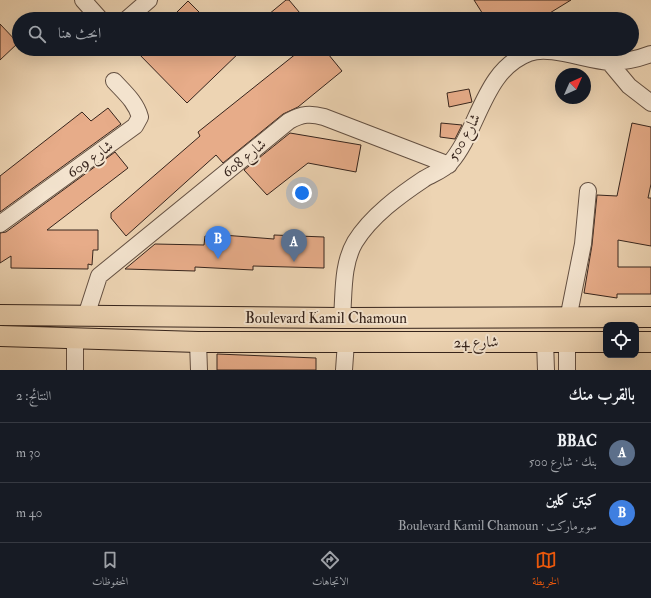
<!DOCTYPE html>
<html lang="ar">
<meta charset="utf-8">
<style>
:root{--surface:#171b24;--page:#20242c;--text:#f1f3f6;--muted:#9ea1a6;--line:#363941;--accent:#ea580c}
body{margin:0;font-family:"IM FELL Double Pica",Amiri,serif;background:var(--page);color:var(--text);direction:rtl}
.controls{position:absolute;right:12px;bottom:12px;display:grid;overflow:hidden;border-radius:8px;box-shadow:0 4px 16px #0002}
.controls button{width:36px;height:36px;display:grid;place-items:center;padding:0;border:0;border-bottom:1px solid var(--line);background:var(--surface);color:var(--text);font:20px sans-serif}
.compass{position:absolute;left:555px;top:68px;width:36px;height:36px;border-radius:50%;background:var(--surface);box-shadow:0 4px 16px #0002;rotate:45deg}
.you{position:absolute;left:302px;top:193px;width:14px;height:14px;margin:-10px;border:3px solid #fff;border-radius:50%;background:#1a73e8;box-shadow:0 0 0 6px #1a73e833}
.badge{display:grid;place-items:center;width:26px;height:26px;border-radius:50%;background:var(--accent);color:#fff;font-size:13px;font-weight:700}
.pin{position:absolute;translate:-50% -33px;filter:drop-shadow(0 1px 2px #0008)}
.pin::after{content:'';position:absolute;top:21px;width:14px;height:12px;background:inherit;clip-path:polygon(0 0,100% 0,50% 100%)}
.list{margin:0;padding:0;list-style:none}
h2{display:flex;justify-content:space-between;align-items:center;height:52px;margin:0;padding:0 16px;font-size:17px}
h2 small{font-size:13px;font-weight:400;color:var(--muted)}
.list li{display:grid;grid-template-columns:26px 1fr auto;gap:12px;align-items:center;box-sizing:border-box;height:60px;padding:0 16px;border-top:1px solid var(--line)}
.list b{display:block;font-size:15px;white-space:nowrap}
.list p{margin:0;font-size:13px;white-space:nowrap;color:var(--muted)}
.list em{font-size:13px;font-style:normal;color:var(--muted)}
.icon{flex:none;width:22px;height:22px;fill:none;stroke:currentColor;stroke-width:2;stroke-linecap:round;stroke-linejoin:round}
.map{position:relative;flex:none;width:651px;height:370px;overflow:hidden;direction:ltr}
.search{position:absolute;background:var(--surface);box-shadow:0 4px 16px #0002;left:12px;right:12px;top:12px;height:44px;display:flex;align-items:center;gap:10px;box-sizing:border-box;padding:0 14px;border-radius:22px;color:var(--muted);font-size:15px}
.sheet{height:172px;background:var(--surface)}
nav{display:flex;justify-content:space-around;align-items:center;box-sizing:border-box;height:56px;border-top:1px solid var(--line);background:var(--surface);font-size:11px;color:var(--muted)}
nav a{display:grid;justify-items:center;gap:2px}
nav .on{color:var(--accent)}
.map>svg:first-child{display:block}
.building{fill:#e7ac89;stroke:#36241c}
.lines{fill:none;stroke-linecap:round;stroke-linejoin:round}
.minor-casing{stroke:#645042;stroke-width:18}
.major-casing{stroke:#36241c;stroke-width:22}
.minor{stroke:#f3e3ce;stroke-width:16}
.major{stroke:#edd4b3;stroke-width:20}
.labels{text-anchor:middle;stroke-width:4;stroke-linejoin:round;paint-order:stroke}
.street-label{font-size:15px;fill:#36241c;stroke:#f3e3ce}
</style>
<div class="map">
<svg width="651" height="370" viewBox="0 0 651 370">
<rect width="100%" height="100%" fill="#edd4b3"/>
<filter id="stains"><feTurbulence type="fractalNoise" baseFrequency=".005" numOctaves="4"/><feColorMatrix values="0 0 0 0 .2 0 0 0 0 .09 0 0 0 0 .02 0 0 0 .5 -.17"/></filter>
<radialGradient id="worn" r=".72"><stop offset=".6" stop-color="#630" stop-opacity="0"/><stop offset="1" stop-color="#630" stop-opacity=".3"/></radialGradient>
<!-- building -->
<path class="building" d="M286 0H289L305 19H263Z
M474 0H571L540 19H486Z
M188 1 206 19H170Z
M0 24 18 43 0 60Z
M134 49H243L187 103Z
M302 49H324L342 71 298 107 283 114 223 163 216 155 126 236 111 218V213L200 136 198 132Z
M469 89 472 102 449 107 447 93Z
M108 108 121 124 0 212V176L82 112 91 121Z
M441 123 462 125 455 139 440 137Z
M632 123 651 127V184L648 198H651V246L618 240V267H651V294H617V298L584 293 592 245 597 195 617 196Z
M290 133 361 145 356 172 308 163 267 195 244 170Z
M115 152 128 168 47 230H98V250H93L92 265 88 264V269L11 268V256L0 263V233L6 232Z
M210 234 274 239V235L324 237V268L253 266V270L195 267V271L125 269 155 244 204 245 205 236 209 237Z
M217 354 316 358V370H217Z"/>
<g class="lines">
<defs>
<path id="minor" d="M83 0 100 19
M127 19 149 0
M609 62 629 86 651 103
M0 224 135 126 140 117C136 102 124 92 114 81
M86 316 99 276 289 121C302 114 310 113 324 117L449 165
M342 318C344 293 342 264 355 242 371 216 400 195 424 179 432 174 444 170 450 163 479 130 483 70 529 53 550 45 587 61 610 62 623 62 638 59 651 54
M568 319 583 244 588 191
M545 341 546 370
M567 341V370
M198 342 199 370
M75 370V339
M344 370 346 342"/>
<path id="major" d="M0 315 342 318 651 317
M0 336 198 342H606
M636 342H651"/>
</defs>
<!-- minor casing -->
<use href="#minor" class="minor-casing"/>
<!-- major casing -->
<use href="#major" class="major-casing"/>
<!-- minor -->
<use href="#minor" class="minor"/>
<!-- major -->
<use href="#major" class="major"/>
</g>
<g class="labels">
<!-- street labels -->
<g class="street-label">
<text transform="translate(464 137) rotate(-61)" y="5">شارع 500</text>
<text transform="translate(244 158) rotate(-39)" y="5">شارع 608</text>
<text transform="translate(90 159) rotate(-36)" y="5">شارع 609</text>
<text x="326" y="323">Boulevard Kamil Chamoun</text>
<text transform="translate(476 342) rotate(-1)" y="5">شارع 24</text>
</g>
</g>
<rect width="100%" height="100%" filter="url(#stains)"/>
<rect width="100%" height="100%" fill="url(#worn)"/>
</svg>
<div class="controls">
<button><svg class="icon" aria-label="locate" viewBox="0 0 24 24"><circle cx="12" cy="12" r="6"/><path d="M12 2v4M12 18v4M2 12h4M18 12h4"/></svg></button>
</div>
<svg class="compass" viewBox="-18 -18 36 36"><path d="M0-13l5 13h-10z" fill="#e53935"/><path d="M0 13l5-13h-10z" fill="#9ea1a6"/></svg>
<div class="you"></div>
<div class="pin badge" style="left:294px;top:262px;background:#5c6f8a">A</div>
<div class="pin badge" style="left:218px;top:259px;background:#3f7fe0">B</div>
<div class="search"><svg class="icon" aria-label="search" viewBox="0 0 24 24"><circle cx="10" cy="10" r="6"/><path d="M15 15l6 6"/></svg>ابحث هنا</div>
</div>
<section class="sheet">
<h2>بالقرب منك<small>النتائج: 2</small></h2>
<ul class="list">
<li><span class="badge" style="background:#5c6f8a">A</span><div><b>BBAC</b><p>بنك · شارع 500</p></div><em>30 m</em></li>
<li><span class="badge" style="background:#3f7fe0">B</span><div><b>كبتن كلين</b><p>سوبرماركت · Boulevard Kamil Chamoun</p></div><em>40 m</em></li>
</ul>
</section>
<nav>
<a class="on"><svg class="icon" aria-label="map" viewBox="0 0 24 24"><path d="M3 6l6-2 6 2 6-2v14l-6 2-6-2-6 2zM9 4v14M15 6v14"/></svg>الخريطة</a>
<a><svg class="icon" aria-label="directions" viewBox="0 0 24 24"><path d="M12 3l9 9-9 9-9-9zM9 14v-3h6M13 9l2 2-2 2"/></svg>الاتجاهات</a>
<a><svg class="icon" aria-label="saved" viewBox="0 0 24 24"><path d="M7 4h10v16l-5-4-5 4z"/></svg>المحفوظات</a>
</nav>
